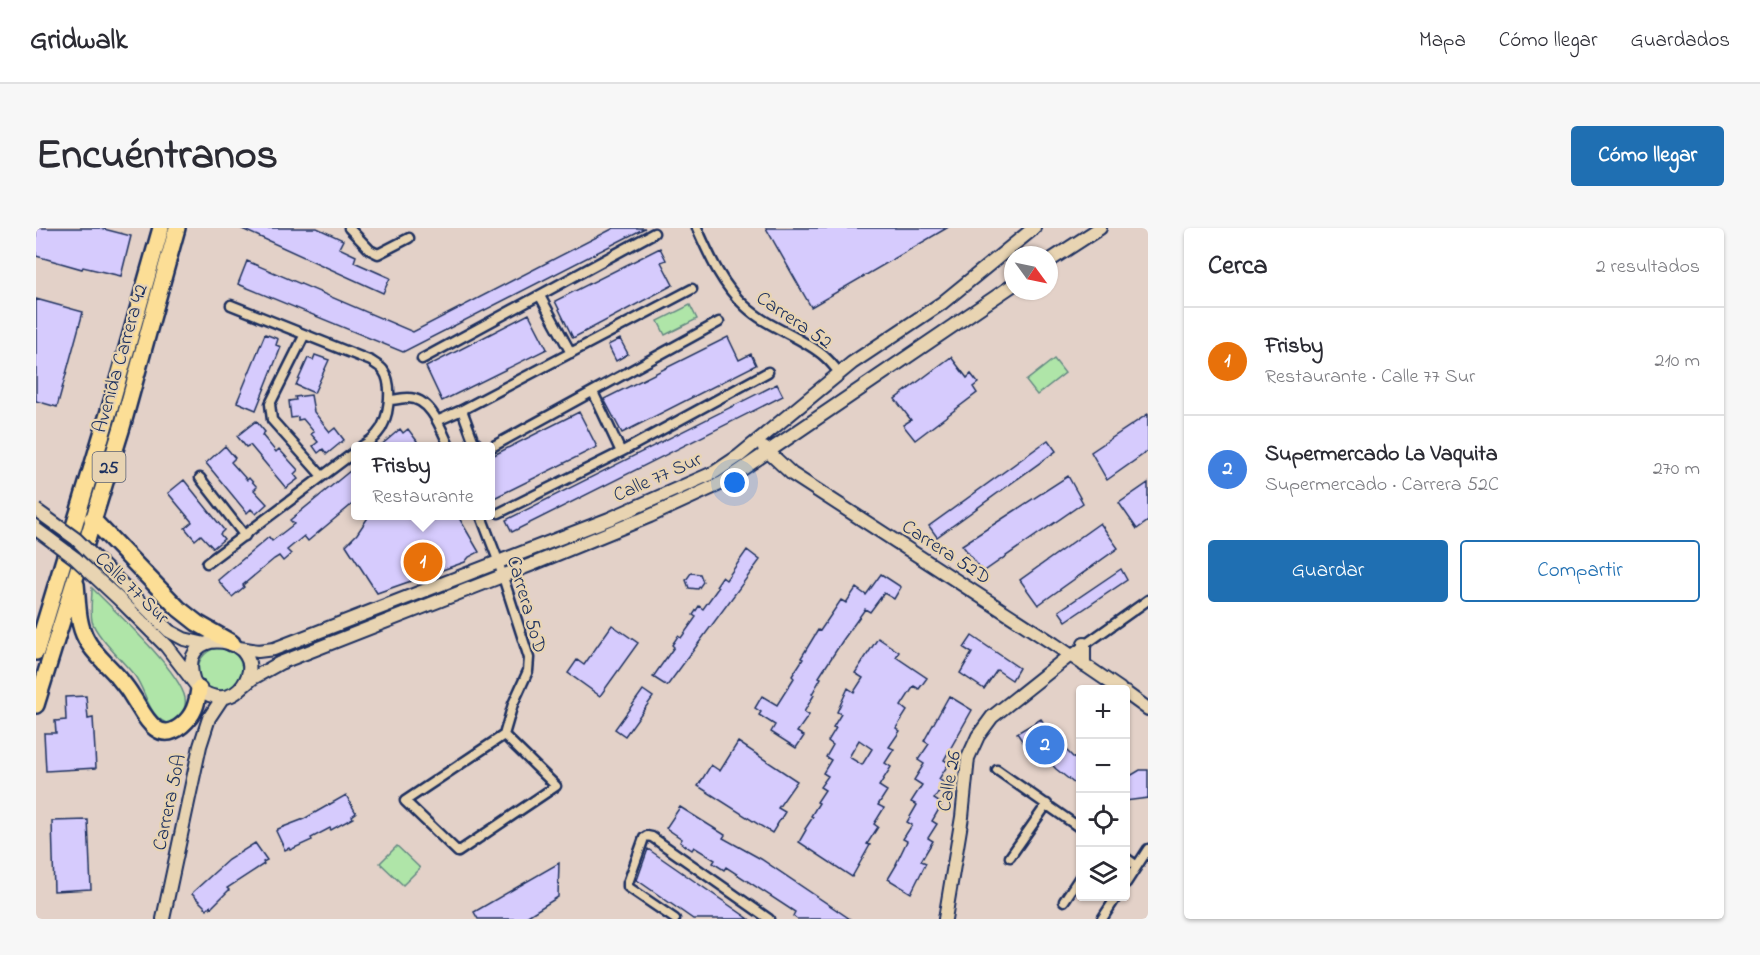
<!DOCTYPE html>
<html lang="es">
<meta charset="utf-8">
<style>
:root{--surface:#fff;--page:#f7f7f7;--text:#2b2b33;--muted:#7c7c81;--line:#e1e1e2;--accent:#1f6fb2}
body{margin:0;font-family:"Indie Flower",sans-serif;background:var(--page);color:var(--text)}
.controls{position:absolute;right:18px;bottom:18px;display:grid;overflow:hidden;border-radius:6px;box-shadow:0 2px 4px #0004}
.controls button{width:54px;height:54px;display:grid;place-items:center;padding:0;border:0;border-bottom:2px solid var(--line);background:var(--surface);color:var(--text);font:30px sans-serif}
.compass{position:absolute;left:968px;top:18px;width:54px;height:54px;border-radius:50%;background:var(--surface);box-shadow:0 2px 4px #0004;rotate:123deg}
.you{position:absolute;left:699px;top:255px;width:21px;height:21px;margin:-15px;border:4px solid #fff;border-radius:50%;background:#1a73e8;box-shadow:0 0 0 9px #1a73e833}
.badge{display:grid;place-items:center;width:39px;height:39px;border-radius:50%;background:var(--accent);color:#fff;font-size:20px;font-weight:700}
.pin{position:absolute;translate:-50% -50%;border:3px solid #fff;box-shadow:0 2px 6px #0006}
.popup{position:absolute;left:315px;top:214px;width:144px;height:78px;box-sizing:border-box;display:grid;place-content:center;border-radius:6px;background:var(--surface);filter:drop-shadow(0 2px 4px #0005);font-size:20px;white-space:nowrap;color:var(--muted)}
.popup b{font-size:22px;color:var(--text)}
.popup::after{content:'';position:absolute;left:50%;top:100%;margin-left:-12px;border:12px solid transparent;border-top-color:var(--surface)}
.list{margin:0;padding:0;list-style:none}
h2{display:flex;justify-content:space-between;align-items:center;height:78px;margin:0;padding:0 24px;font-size:26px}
h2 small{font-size:20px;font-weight:400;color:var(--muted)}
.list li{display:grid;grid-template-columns:39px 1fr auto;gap:18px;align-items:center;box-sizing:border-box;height:108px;padding:0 24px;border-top:2px solid var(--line)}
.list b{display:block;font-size:22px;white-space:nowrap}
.list p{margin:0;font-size:20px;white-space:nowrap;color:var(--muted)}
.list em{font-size:20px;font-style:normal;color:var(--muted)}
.actions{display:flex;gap:12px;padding:18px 24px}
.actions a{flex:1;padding:14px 0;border:2px solid var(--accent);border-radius:6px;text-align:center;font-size:21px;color:var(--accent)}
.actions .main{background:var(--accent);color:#fff}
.icon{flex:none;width:33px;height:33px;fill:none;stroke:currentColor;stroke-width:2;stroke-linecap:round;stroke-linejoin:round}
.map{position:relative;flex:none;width:1112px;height:691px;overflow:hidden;border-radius:6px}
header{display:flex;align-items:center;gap:36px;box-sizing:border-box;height:84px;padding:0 30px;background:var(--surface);border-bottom:2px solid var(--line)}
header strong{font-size:28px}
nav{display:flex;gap:33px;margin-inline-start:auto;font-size:21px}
.intro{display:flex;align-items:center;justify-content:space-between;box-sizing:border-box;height:144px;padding:0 36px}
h1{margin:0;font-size:42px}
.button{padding:15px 27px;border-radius:6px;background:var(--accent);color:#fff;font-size:21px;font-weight:700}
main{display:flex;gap:36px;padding:0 36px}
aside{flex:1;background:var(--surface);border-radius:6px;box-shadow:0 2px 4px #0004}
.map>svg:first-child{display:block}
.green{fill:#afe5a8;stroke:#658a83;stroke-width:1.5}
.building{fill:#d6cbfd;stroke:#1b2f5e;stroke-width:1.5;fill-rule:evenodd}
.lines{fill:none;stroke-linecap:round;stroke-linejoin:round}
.street-casing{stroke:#1b2f5e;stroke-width:13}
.secondary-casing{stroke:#1b2f5e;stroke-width:16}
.highway-casing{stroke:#1b2f5e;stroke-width:20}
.street{stroke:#e8d4b2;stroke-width:8}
.secondary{stroke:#e8d4b2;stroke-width:12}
.highway{stroke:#fcde96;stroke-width:15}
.secondary-bridge-casing{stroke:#1b2f5e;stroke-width:16;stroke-linecap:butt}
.secondary-bridge{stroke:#e8d4b2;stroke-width:12}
.labels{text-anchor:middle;stroke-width:4.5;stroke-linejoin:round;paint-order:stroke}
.shield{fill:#e8d4b2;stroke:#586077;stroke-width:1.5}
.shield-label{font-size:18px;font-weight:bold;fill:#1b2f5e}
.street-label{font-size:20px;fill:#1b2f5e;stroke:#e8d4b2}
</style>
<header>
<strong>Gridwalk</strong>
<nav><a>Mapa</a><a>Cómo llegar</a><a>Guardados</a></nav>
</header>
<div class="intro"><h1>Encuéntranos</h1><a class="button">Cómo llegar</a></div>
<main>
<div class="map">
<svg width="1112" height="691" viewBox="0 0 1112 691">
<rect width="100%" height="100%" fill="#e3d1c8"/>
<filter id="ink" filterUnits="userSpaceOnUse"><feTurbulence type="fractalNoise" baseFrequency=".0167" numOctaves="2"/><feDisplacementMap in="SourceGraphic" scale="12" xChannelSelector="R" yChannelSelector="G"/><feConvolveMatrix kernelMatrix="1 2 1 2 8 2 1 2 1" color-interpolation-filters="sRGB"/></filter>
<g filter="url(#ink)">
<!-- green -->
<path class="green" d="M654 77 661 91 629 107 622 93Z
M1018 131 1029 145 1001 167 990 153Z
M56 360C78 382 143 442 149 470 151 482 143 491 133 496 112 489 111 465 99 448 89 435 59 407 56 393 54 383 56 370 56 360Z
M162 442a22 22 0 1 1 44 0a22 22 0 1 1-44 0Z
M361 618 384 640 367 657 344 635Z"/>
<!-- building -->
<path class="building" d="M0 0H64L95 8 85 48 47 39 46 41 0 28Z
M204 0H281L307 12 303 20 320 28 318 34 354 50 347 65Z
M578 0H609L367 124 202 56 211 33 377 104Z
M730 0H911L775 79Z
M624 20 630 32 625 34 637 57 537 110 519 73Z
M0 71 47 84 21 179 0 173Z
M493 86 511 121 406 173 390 139Z
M229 106 242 111 240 117 245 119 220 182 201 174Z
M692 109 703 132 715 126 720 137 586 205 568 171Z
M584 111 592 126 580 133 572 117Z
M279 127 293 132 278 165 260 157 272 130 277 132Z
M915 129 931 150 935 146 942 155 937 159 941 165 879 212 867 197 875 192 859 171Z
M741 156 747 168 476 304 470 292Z
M275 167 278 184 294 204 299 200 308 212 291 226 287 221 282 225 277 218 282 214 275 206 278 204 267 191 262 192V189L255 190 253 173 260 172 259 169Z
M543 184 561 219 454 272V229Z
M1112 186V223L1071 252 1055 224Z
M220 193 229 204 226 207 240 224 243 221 262 242 258 246 262 251 250 260 214 217 210 219 201 208Z
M364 201 367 205 372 201 381 213 374 219H343Z
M1012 212 1020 223 901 309 893 298Z
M189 218 199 230 195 234 211 252 213 250 221 259 218 262 231 276 220 286 215 281 211 285 170 235Z
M320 238V273L272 313 268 308 251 322 255 326 247 333 243 328 238 331 207 357 208 359 196 369 182 352 233 309 236 313 258 296 254 292Z
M1032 248 1047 275 947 344 926 317Z
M148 252 188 302 184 306 188 311 177 320 165 307 159 312 149 300 156 294 132 265Z
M1112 255V293L1101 301 1083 275Z
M333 288H422L443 324 433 329 429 334 341 365 310 317 321 306Z
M1064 295 1082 320 1002 377 984 352Z
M711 322 724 332 631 458 617 449 638 419 636 417 642 408 645 410 660 389 657 387 663 378 667 381 682 360 680 358 686 349 690 352Z
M1085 341 1091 352 1030 393 1023 383Z
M655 345 664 346 667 354 662 361 653 360 650 352Z
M845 346 865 359 858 371 848 365 834 384 829 381 807 412 783 449 785 450 776 466 778 467 768 484 773 487 761 504 768 508 760 520 735 504 739 497 723 487 725 484 719 480 726 468 741 477 758 450 756 448 767 431 765 430 782 402 784 403 805 372 810 375 820 360 830 367Z
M576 397 602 415 564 468 532 445 541 432 548 437Z
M936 408 983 440 976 452 961 442 948 461 924 445 936 425 928 420Z
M842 410 863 424 860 429 891 450 883 461 878 458 865 478 871 483 860 500 864 503 853 519 858 521 849 535 855 539 843 558 851 563 842 577 848 580 838 596 842 599 831 616 834 617 816 649 763 614 770 602 769 601 777 589 775 588 783 575 781 574 789 562 784 559 792 548 787 545 795 532 790 529 797 517 792 513 800 500 797 499 805 486 801 484 812 460 818 464 827 450 819 445ZM823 512 836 521 826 537 813 529Z
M607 462 617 469 589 508 579 501Z
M50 468 52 491 57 490 60 540 10 543 8 505H20L19 493 30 492 29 469Z
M913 468 936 482 908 532 913 535 903 551 908 555 898 571 906 576 896 593 901 596 892 610 897 613 885 633 890 635 875 665 852 651 861 636H860L871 613 867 611 876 597 871 594 881 577 875 574 886 557 878 552 888 536 882 532 893 516 888 513Z
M1005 491 1019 511 1044 536V560L1020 541 1003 523 996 528 981 505Z
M702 514 761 553 742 580 749 584 736 605 662 558 675 537 684 543Z
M1104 542H1112V570L1089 573V551Z
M310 567 320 585 316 588 317 590 295 602 294 600 275 610 276 612 254 622 253 620 249 622 240 603 242 601 268 591Z
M644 579 689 607 687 610 725 631 814 691H761L757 688 759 684 690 639 688 642 677 635 679 632 658 619 656 622 644 614 646 611 630 600Z
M52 592 55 661 18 663 16 593Z
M219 615 231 632 227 634 228 636 191 660 193 662 175 680 174 678 171 681 156 666 157 664 192 632Z
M612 621 713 691H657L601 652Z
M523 635 522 669 487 691H442L438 684Z"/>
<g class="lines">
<defs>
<path id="street" d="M313 0 334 22 342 26 373 10
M661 0C674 29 686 57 709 78 732 100 765 108 788 128 794 133 799 140 804 145
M504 68 535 125
M195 77 335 133C339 136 344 138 347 142 358 157 353 193 341 206 337 211 331 215 326 218
M268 108 234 176 236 192 286 248
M386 131 618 5
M557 164 585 224
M353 172C359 172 366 170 372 170 395 170 405 201 413 218
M401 193 426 182
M443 218 437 212 426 182 656 61
M454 220 683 94
M164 250 209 308
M463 285 585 224 732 144
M445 288 460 327 493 430 492 443 477 476 468 507
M0 290 20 304
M171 335 320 223
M1033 428 1112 372
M468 507 520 558 422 624 369 573Z
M961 542 1044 600
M974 629 1011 576
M1090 630 1101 638
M1090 655 1112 621
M1028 673 1044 649
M639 691 592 659V655L608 610 611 608 616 609 733 691
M1066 691 1081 668"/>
<path id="secondary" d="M1013 33 1064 0
M728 220 756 246 1018 416 1084 461
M93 363 133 403 148 411 169 416
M85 373 130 418 163 461C177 472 196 473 207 457 239 409 137 391 158 454
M203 420 222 423 238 421 573 291 679 244 703 228 816 135 906 75 998 0
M1048 437V416
M204 461 217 450 244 435 497 336 614 288 686 255 977 57
M1090 465 1112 481
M127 691 164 518 173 490 187 469
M909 691 926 589 932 530 942 508 956 489 1033 428"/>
<path id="highway" d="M56 291 142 380 161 395 196 415
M40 356C42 374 41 394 50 411 57 425 72 437 82 449 87 455 92 461 96 468 107 484 120 519 146 497 158 487 161 476 163 461
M0 424 76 173 125 0
M0 477 86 199 141 0"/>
</defs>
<!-- street casing -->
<use href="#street" class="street-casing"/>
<!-- secondary casing -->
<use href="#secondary" class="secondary-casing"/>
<!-- highway casing -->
<use href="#highway" class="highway-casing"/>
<!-- street -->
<use href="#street" class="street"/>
<!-- secondary -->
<use href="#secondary" class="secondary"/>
<!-- highway -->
<use href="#highway" class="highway"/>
<defs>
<path id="secondary-bridge" d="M0 282 40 311 93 363
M0 301 39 330 85 373"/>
</defs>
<!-- secondary-bridge casing -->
<use href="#secondary-bridge" class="secondary-bridge-casing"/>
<!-- secondary-bridge -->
<use href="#secondary-bridge" class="secondary-bridge"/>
</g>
</g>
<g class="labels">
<!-- shield labels -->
<rect class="shield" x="56.5" y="224" width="33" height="30" rx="4.5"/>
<g class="shield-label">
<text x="73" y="245">25</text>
</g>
<!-- street labels -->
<g class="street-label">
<text transform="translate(759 91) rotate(34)" y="7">Carrera 52</text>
<text transform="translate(83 130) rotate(-74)" y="7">Avenida Carrera 42</text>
<text transform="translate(621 248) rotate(-24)" y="7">Calle 77 Sur</text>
<text transform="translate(911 323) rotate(33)" y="7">Carrera 52D</text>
<text transform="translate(97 359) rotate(44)" y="7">Calle 77 Sur</text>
<text transform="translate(492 376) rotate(74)" y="7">Carrera 50D</text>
<text transform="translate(912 553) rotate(-80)" y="7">Calle 26</text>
<text transform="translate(132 574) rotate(-78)" y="7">Carrera 50A</text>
</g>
</g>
</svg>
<div class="controls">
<button>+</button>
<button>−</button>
<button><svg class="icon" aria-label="locate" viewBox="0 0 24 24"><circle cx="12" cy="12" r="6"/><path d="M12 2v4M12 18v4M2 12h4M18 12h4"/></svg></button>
<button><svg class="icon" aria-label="layers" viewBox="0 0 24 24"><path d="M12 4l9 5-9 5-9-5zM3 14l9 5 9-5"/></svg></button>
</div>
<svg class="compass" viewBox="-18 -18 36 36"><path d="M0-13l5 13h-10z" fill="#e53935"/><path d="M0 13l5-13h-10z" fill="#7c7c81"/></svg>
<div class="you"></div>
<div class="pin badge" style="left:387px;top:334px;background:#e8710a">1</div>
<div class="popup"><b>Frisby</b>Restaurante</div>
<div class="pin badge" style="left:1009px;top:517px;background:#3f7fe0">2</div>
</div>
<aside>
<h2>Cerca<small>2 resultados</small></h2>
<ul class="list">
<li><span class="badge" style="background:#e8710a">1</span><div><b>Frisby</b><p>Restaurante · Calle 77 Sur</p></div><em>210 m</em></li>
<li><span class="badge" style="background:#3f7fe0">2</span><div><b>Supermercado La Vaquita</b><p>Supermercado · Carrera 52C</p></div><em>270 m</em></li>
</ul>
<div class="actions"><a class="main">Guardar</a><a>Compartir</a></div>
</aside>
</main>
